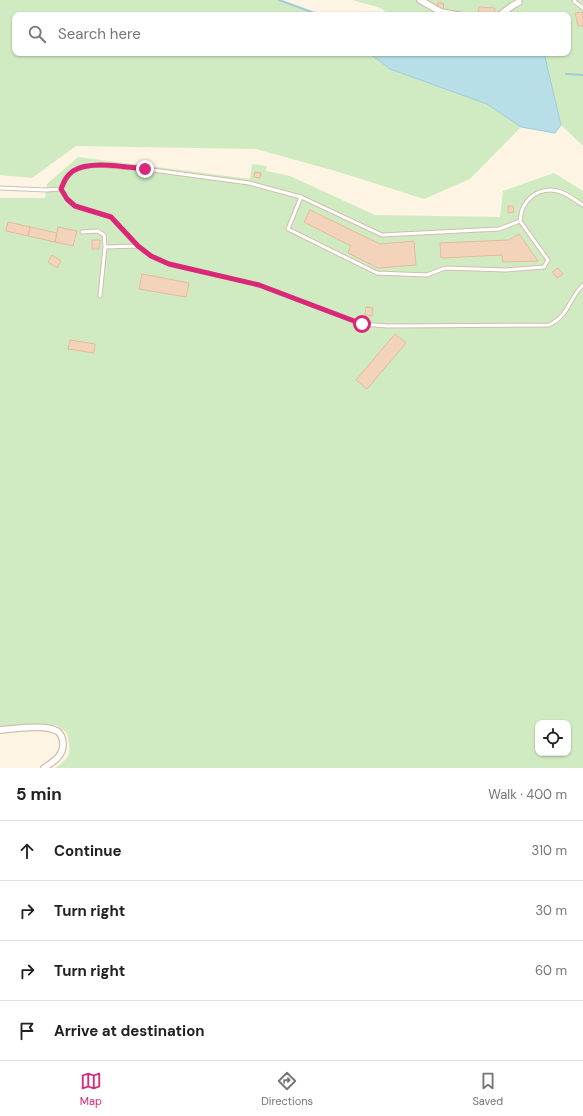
<!DOCTYPE html>
<meta charset="utf-8">
<style>
:root{--surface:#fff;--page:#f2f2f2;--text:#202124;--muted:#757577;--line:#e0e0e0;--accent:#db2777}
body{margin:0;font-family:"DM Sans",sans-serif;background:var(--page);color:var(--text)}
.controls{position:absolute;right:12px;bottom:12px;display:grid;overflow:hidden;border-radius:8px;box-shadow:0 1px 3px #0004}
.controls button{width:36px;height:36px;display:grid;place-items:center;padding:0;border:0;border-bottom:1px solid var(--line);background:var(--surface);color:var(--text);font:20px sans-serif}
.stop{position:absolute;width:12px;height:12px;margin:-9px;border:3px solid #db2777;border-radius:50%;background:#fff}
.stop.end{background:#db2777;border-color:#fff;box-shadow:0 1px 4px #0008}
.list{margin:0;padding:0;list-style:none}
h2{display:flex;justify-content:space-between;align-items:center;height:52px;margin:0;padding:0 16px;font-size:17px}
h2 small{font-size:13px;font-weight:400;color:var(--muted)}
.list li{display:grid;grid-template-columns:26px 1fr auto;gap:12px;align-items:center;box-sizing:border-box;height:60px;padding:0 16px;border-top:1px solid var(--line)}
.list b{display:block;font-size:15px;white-space:nowrap}
.list em{font-size:13px;font-style:normal;color:var(--muted)}
.icon{flex:none;width:22px;height:22px;fill:none;stroke:currentColor;stroke-width:2;stroke-linecap:round;stroke-linejoin:round}
.map{position:relative;flex:none;width:583px;height:768px;overflow:hidden}
.search{position:absolute;background:var(--surface);box-shadow:0 1px 3px #0004;left:12px;right:12px;top:12px;height:44px;display:flex;align-items:center;gap:10px;box-sizing:border-box;padding:0 14px;border-radius:8px;color:var(--muted);font-size:15px}
.sheet{height:292px;background:var(--surface)}
nav{display:flex;justify-content:space-around;align-items:center;box-sizing:border-box;height:56px;border-top:1px solid var(--line);background:var(--surface);font-size:11px;color:var(--muted)}
nav a{display:grid;justify-items:center;gap:2px}
nav .on{color:var(--accent)}
.map>svg:first-child{display:block}
.green{fill:#d0ebc2;fill-rule:evenodd}
.water{fill:#b8dee7;stroke:#9ecdd9}
.lines{fill:none;stroke-linecap:round;stroke-linejoin:round}
.stream{stroke:#9ecdd9;stroke-width:2}
.building{fill:#f3d4bb;stroke:#e6bb9a}
.service-casing{stroke:#d1bfad;stroke-width:5}
.minor-casing{stroke:#d1bfad;stroke-width:8}
.service{stroke:#fff;stroke-width:3}
.minor{stroke:#fff;stroke-width:5.5}
.route{stroke:#db2777;stroke-width:5}
</style>
<div class="map">
<svg width="583" height="768" viewBox="0 0 583 768">
<rect width="100%" height="100%" fill="#fdf4e4"/>
<!-- green -->
<path class="green" d="M0 0H279L320 15H15V53H369L390 69 487 104 521 127 470 179 424 199 339 172 256 149 76 146 32 178 0 175Z
M352 0H583V146L561 125 544 53H568V15H389L381 8Z
M78 157 250 179 252 164 267 166 266 171 290 176 375 215 500 217 503 191 554 173 583 191V768H55C72 757 71 752 67 733L56 725 36 724 0 726V198H45L47 184ZM538 723H568V753H538Z"/>
<!-- water -->
<path class="water" d="M369 53H544L561 125 555 133 521 127 487 104 390 69Z"/>
<g class="lines">
<!-- stream -->
<path class="stream" d="M279 0 320 15
M566 74 583 75"/>
</g>
<!-- building -->
<path class="building" d="M438 2 444 4 443 9 437 7Z
M479 7 495 8 494 15 478 14Z
M583 12V26H578L575 13Z
M255 172 261 173 260 178 254 177Z
M508 206H513L514 212 508 213Z
M310 210 380 244 414 241 416 265 378 268 348 253 351 246 304 222Z
M8 222 30 227 28 236 6 231Z
M30 227 57 233 55 242 28 236Z
M58 227 77 231 73 246 55 242Z
M519 234 538 261 503 262 502 255 441 258 440 243 509 240Z
M92 240H100L99 249H92Z
M52 255 61 261 57 268 48 262Z
M558 268 563 274 557 278 552 272Z
M142 274 189 283 186 297 139 289Z
M366 307 373 308 372 316 365 315Z
M395 334 406 343 367 389 356 380Z
M70 340 95 344 94 353 68 349Z"/>
<g class="lines">
<defs>
<path id="service" d="M574 0 575 2 583 8
M0 188 46 190 61 189 65 179 73 171 82 167 97 165 145 169 249 183 301 197 382 235 499 229 520 221C521 216 521 210 524 206 531 192 547 187 561 192 569 195 576 201 583 205
M61 189 67 199 75 206 111 217 138 246 151 256 169 264 259 285 362 324 387 326 549 325C570 315 568 299 583 285
M301 197 288 229 377 273 427 275 445 268 506 270 544 267 548 260 520 221
M82 232 98 231 104 235 105 247 138 246
M100 296 105 247"/>
<path id="minor" d="M420 0 441 12 458 15
M500 15 512 6 519 2
M0 730C15 729 43 724 57 731 62 734 63 740 63 745 63 756 53 762 44 768"/>
</defs>
<!-- service casing -->
<use href="#service" class="service-casing"/>
<!-- minor casing -->
<use href="#minor" class="minor-casing"/>
<!-- service -->
<use href="#service" class="service"/>
<!-- minor -->
<use href="#minor" class="minor"/>
</g>
<g class="lines">
<!-- route -->
<path class="route" d="M145 169C126 167 89 160 73 171 66 176 64 182 61 189L67 199 75 206 111 217 138 246 151 256 169 264 259 285 362 324"/>
</g>
</svg>
<div class="controls">
<button><svg class="icon" aria-label="locate" viewBox="0 0 24 24"><circle cx="12" cy="12" r="6"/><path d="M12 2v4M12 18v4M2 12h4M18 12h4"/></svg></button>
</div>
<div class="stop" style="left:362px;top:324px"></div>
<div class="stop end" style="left:145px;top:169px"></div>
<div class="search"><svg class="icon" aria-label="search" viewBox="0 0 24 24"><circle cx="10" cy="10" r="6"/><path d="M15 15l6 6"/></svg>Search here</div>
</div>
<section class="sheet">
<h2>5 min<small>Walk · 400 m</small></h2>
<ul class="list">
<li><svg class="icon" aria-label="ahead" viewBox="0 0 24 24"><path d="M12 20V5M6 11l6-6 6 6"/></svg><div><b>Continue</b></div><em>310 m</em></li>
<li><svg class="icon" aria-label="right" viewBox="0 0 24 24"><path d="M7 20v-9h11M14 6l5 5-5 5"/></svg><div><b>Turn right</b></div><em>30 m</em></li>
<li><svg class="icon" aria-label="right" viewBox="0 0 24 24"><path d="M7 20v-9h11M14 6l5 5-5 5"/></svg><div><b>Turn right</b></div><em>60 m</em></li>
<li><svg class="icon" aria-label="arrive" viewBox="0 0 24 24"><path d="M6 21V4h12l-3 4 3 4H6"/></svg><div><b>Arrive at destination</b></div></li>
</ul>
</section>
<nav>
<a class="on"><svg class="icon" aria-label="map" viewBox="0 0 24 24"><path d="M3 6l6-2 6 2 6-2v14l-6 2-6-2-6 2zM9 4v14M15 6v14"/></svg>Map</a>
<a><svg class="icon" aria-label="directions" viewBox="0 0 24 24"><path d="M12 3l9 9-9 9-9-9zM9 14v-3h6M13 9l2 2-2 2"/></svg>Directions</a>
<a><svg class="icon" aria-label="saved" viewBox="0 0 24 24"><path d="M7 4h10v16l-5-4-5 4z"/></svg>Saved</a>
</nav>
